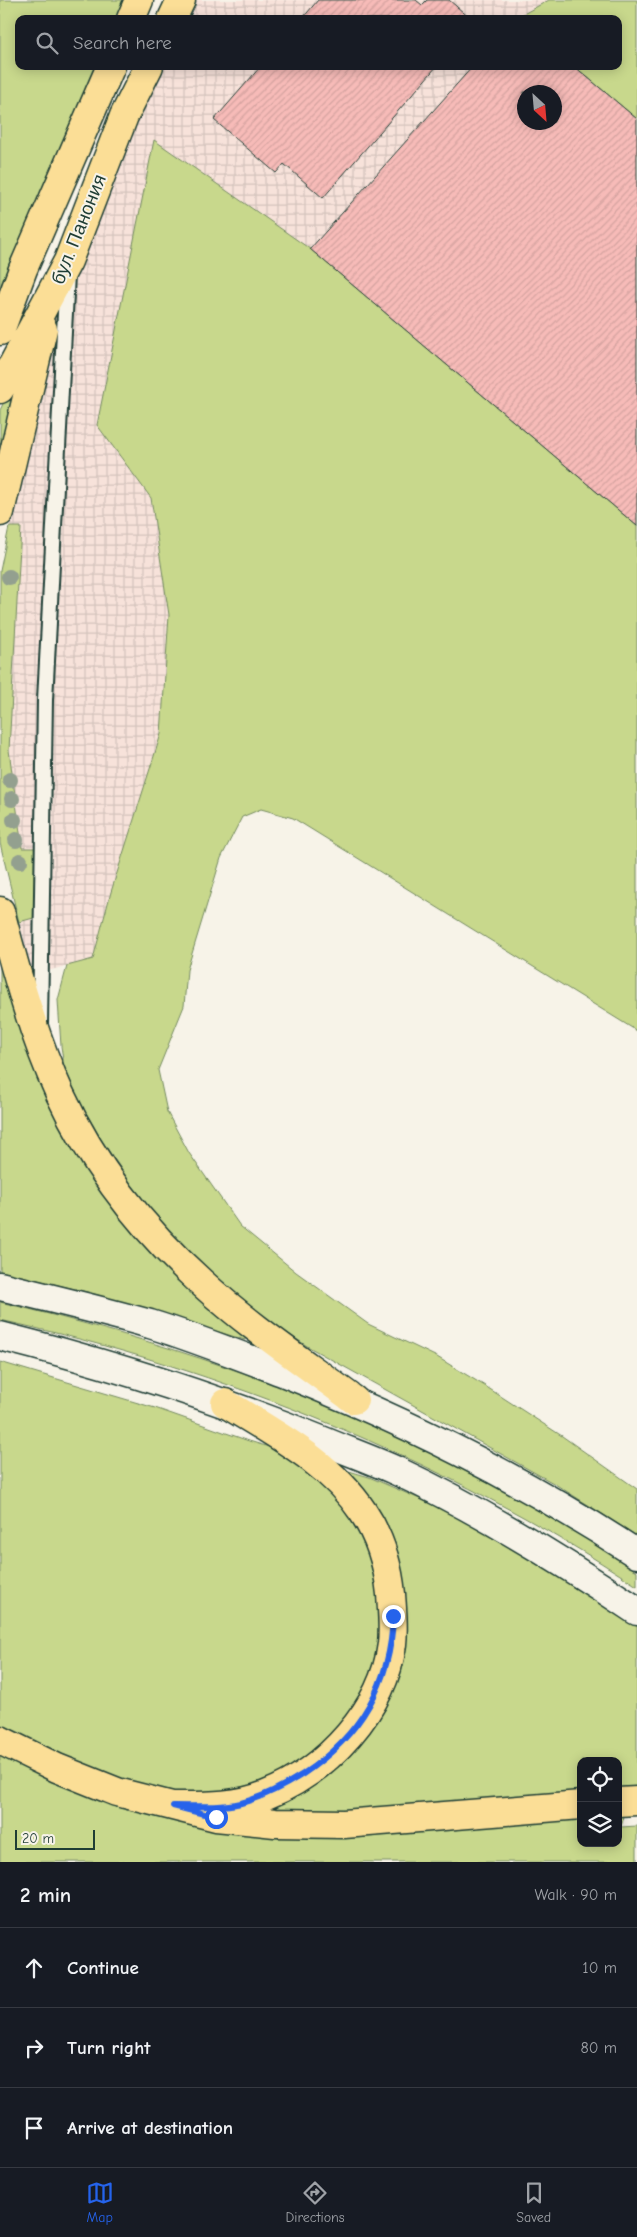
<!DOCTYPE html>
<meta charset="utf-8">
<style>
:root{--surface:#171b24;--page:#20242c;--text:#f1f3f6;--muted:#9ea1a6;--line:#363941;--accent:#2563eb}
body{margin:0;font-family:"Comic Neue",sans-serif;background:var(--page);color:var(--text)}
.controls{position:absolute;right:15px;bottom:15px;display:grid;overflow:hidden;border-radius:10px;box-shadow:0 2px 12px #0003}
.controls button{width:45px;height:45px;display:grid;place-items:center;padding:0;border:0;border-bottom:1px solid var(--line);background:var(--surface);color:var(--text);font:25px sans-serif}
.compass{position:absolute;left:517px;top:85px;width:45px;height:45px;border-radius:50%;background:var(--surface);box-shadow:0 2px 12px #0003;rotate:154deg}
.scale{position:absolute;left:15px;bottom:12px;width:80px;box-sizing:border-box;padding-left:5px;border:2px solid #1f3d34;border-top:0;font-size:14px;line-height:18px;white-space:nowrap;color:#1f3d34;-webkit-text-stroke:4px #f7f3e8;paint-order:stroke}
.stop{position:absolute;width:15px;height:15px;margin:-11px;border:4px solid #2563eb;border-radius:50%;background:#fff}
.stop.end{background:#2563eb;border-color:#fff;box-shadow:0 1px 5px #0008}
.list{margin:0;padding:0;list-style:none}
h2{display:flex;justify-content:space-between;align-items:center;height:65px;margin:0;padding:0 20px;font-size:21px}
h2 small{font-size:16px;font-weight:400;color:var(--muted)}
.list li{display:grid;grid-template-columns:32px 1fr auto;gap:15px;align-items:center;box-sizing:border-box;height:80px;padding:0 20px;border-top:1px solid var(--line)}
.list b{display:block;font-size:19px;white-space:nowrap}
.list em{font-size:16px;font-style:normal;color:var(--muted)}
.icon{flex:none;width:28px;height:28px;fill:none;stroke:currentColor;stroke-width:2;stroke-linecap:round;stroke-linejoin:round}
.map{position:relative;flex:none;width:637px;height:1862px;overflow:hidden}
.search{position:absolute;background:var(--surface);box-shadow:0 2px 12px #0003;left:15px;right:15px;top:15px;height:55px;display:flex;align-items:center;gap:12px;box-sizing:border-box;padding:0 18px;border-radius:10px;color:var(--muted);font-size:19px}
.sheet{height:305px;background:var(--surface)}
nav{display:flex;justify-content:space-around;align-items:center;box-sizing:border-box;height:70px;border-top:1px solid var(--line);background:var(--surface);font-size:14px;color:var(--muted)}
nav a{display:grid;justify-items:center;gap:2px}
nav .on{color:var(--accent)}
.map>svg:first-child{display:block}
.industrial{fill:url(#industrial-grid)}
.green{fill:#c8d88c;stroke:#748a60;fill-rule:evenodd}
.building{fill:url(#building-hatch);stroke:#1f3d34;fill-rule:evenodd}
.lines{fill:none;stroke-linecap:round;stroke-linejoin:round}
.service-casing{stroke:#1f3d34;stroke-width:18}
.tertiary-casing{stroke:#1f3d34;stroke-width:31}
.primary-casing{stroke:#1f3d34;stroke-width:31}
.service{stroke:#f7f3e8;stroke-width:14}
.tertiary{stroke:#f7f3e8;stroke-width:28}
.primary{stroke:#fbde96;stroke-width:28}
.tree{fill:#93a08f}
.route{stroke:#2563eb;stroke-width:6}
.labels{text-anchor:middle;stroke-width:4;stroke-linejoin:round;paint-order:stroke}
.street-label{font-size:19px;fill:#1f3d34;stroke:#f7f3e8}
</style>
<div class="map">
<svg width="637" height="1862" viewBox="0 0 637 1862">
<defs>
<pattern id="industrial-grid" width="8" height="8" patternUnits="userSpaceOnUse" patternTransform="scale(1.25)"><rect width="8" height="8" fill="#f7e2da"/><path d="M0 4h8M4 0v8" fill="none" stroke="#d3c3bc"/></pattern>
<pattern id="building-hatch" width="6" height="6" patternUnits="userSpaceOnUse" patternTransform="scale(1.25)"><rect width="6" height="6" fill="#f7bbb8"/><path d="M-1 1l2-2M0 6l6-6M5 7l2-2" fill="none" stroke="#d3a29f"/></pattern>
</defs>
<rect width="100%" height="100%" fill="#f7f3e8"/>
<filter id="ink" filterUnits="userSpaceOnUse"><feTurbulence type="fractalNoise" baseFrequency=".02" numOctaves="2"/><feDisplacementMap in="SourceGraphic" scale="10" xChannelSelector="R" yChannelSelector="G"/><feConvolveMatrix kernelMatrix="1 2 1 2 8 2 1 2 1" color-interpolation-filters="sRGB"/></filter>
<g filter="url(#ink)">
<!-- industrial -->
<path class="industrial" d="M181 0H549L515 19H172Z
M149 66H473L310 249 154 140 97 425 151 498 169 615 161 734 111 892 93 959 32 975 19 922 37 917V848H22L9 750 21 527H9L25 459 51 296Z"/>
<!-- green -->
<path class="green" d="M0 0H139L131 19H19V66H111L0 301Z
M549 0H637V119L574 66H618V19L516 18Z
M154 140 310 249 637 526V1031L293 818 261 809 242 817 221 858 187 970 184 1006 158 1070 167 1112 189 1153 240 1226 296 1272 368 1324 437 1357 485 1386 562 1436 637 1489V1536L555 1484 307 1346 267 1320 201 1266 167 1230 134 1188 102 1141 77 1097 64 1066 61 1046 58 1000 67 966 93 959 111 892 161 734 169 615 151 498 97 425Z
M10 397 14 398 0 462V410L6 398Z
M9 527H21L9 750 22 848H38L37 917 19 922 0 843V571Z
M0 954 33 1061 246 1336 245 1340 91 1293 0 1271Z
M0 1302C153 1338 307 1389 448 1460 514 1492 576 1531 637 1571V1586C448 1461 221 1368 0 1320Z
M0 1362 155 1408 249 1441 369 1477 436 1506 508 1542 637 1623V1795L630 1796 621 1827 637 1826V1862H0ZM581 1761H618V1843H581Z"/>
<!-- building -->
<path class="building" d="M318 0H416L422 5 427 0H449L471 19H302Z
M261 66H437L323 198 284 164 276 173 214 120Z
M473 66H574L637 119V526L310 249ZM524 92H554V122H524Z"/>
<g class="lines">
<defs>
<path id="service" d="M40 1024 45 700 67 274"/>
<path id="tertiary" d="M0 1286C50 1298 100 1310 150 1324 196 1338 241 1356 285 1373 408 1422 526 1481 637 1554
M0 1336C111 1364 220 1399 326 1442 350 1452 375 1461 399 1472 482 1511 561 1560 637 1611"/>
<path id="primary" d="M131 19 139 0
M172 19 181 0
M0 331 23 269 111 66
M0 389 68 261 124 116 149 66
M0 512 43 329
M0 911C16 972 33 1035 60 1094 93 1165 143 1230 202 1283 249 1326 303 1362 354 1400
M0 1740 57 1768 117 1792 216 1817 275 1823 344 1824 581 1805
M618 1802 637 1801
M173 1806C205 1806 236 1807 266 1795 327 1771 384 1709 392 1644 394 1627 392 1610 391 1594 388 1565 380 1537 363 1512 330 1462 275 1434 225 1403"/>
</defs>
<!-- service casing -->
<use href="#service" class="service-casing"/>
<!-- tertiary casing -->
<use href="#tertiary" class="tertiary-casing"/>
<!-- primary casing -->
<use href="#primary" class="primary-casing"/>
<!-- service -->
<use href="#service" class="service"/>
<!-- tertiary -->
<use href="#tertiary" class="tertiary"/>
<!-- primary -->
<use href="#primary" class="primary"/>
</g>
<!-- trees -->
<g class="tree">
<circle cx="9" cy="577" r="8"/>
<circle cx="10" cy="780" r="8"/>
<circle cx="12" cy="799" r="8"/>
<circle cx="14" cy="820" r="8"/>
<circle cx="16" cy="840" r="8"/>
<circle cx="20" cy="861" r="8"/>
</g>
</g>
<g class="lines" filter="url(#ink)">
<!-- route -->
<path class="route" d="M216 1817 173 1806C196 1806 219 1808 241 1803 264 1797 284 1786 303 1774 360 1736 391 1685 393 1616"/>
</g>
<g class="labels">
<!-- street labels -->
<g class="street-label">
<text transform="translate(78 229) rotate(-68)" y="7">бул. Панония</text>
</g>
</g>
</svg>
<div class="controls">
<button><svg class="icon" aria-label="locate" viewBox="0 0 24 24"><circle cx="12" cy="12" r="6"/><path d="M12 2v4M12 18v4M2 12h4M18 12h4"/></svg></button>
<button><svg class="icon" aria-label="layers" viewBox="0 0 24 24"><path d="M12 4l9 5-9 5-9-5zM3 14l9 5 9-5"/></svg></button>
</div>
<svg class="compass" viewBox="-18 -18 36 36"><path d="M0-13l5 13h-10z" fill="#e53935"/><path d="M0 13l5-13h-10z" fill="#9ea1a6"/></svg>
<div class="scale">20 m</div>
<div class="stop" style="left:216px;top:1817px"></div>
<div class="stop end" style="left:393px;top:1616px"></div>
<div class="search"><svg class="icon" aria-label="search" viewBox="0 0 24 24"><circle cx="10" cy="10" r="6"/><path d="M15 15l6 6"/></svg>Search here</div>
</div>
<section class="sheet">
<h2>2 min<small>Walk · 90 m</small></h2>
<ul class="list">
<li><svg class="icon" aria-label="ahead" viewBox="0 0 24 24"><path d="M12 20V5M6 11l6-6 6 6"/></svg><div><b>Continue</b></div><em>10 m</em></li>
<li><svg class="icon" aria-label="right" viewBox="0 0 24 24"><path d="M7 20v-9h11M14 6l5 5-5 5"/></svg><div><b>Turn right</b></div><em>80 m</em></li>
<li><svg class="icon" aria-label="arrive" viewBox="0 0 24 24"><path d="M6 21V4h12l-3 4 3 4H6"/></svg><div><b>Arrive at destination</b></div></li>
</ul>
</section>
<nav>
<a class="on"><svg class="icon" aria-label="map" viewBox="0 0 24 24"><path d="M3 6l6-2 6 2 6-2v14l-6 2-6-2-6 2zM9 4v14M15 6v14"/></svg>Map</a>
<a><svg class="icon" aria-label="directions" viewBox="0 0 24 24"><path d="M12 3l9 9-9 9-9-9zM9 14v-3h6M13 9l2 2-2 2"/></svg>Directions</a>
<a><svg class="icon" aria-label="saved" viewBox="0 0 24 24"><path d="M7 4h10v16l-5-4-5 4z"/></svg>Saved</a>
</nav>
